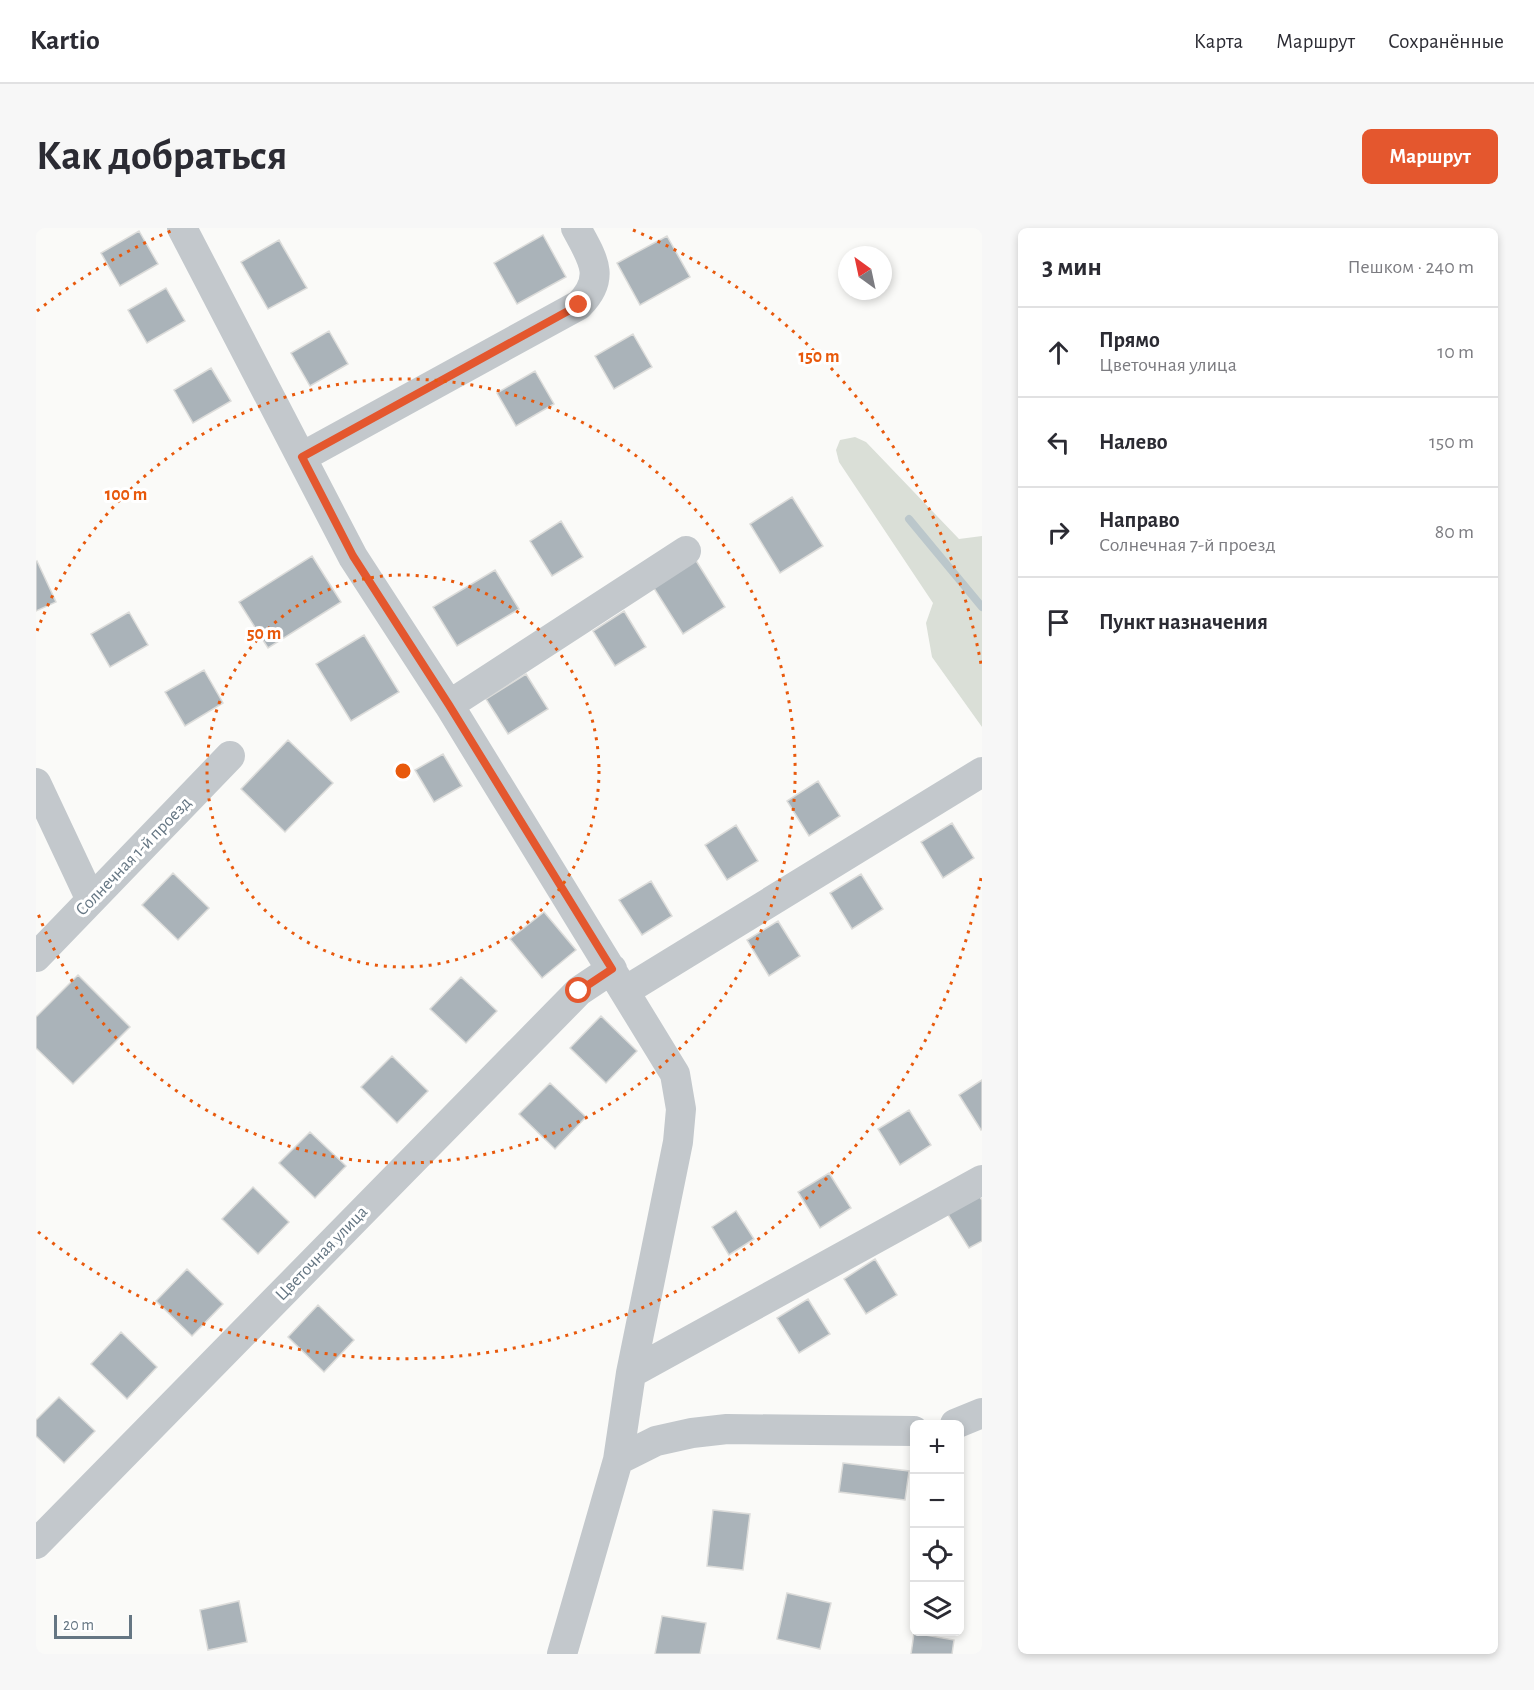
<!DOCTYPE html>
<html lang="ru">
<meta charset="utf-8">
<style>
:root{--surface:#fff;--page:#f7f7f7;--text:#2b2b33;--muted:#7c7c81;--line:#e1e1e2;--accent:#e4572e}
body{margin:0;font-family:"Alegreya Sans",sans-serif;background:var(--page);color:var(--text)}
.controls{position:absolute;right:18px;bottom:18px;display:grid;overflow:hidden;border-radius:9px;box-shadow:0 3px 9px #0003}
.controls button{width:54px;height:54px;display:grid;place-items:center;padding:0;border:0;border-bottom:2px solid var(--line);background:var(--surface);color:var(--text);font:30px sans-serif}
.compass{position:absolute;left:802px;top:18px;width:54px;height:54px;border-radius:50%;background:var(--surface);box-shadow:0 3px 9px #0003;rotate:327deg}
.scale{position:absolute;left:18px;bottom:15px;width:78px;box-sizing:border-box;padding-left:6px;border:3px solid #657683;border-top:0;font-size:16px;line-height:21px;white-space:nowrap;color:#657683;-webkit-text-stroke:4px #fff;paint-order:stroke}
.stop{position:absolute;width:18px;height:18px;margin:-14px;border:4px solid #e4572e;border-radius:50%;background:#fff}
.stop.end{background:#e4572e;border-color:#fff;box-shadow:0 2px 6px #0008}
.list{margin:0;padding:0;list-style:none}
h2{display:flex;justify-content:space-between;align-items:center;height:78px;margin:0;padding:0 24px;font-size:26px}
h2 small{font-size:20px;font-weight:400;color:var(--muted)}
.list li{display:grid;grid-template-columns:39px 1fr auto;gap:18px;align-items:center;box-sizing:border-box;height:90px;padding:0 24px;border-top:2px solid var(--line)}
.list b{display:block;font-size:22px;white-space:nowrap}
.list p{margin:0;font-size:20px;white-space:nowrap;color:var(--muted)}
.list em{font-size:20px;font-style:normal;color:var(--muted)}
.icon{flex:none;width:33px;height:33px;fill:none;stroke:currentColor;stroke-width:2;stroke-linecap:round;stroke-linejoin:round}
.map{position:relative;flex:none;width:946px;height:1426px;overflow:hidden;border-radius:9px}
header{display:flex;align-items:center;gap:36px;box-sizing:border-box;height:84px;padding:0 30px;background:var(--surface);border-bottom:2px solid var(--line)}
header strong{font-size:28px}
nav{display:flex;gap:33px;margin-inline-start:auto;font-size:21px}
.intro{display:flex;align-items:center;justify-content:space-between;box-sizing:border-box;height:144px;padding:0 36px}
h1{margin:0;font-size:42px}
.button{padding:15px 27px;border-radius:9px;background:var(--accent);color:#fff;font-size:21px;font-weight:700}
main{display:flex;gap:36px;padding:0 36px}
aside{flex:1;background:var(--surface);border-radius:9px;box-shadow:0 3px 9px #0003}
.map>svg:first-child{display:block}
.green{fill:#dadfd7}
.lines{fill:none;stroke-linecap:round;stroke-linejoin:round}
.stream{stroke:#bbc7cb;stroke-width:8}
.building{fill:#aab3b9;stroke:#dcdcda;stroke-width:1.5}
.minor{stroke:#c3c8cc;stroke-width:30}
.route{stroke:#e4572e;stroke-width:8}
.ring{fill:none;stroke:#e8590c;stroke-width:3;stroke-dasharray:3 6}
.labels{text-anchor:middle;stroke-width:6;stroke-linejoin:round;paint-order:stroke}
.street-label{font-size:18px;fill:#657683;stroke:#fff}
.centre{fill:#e8590c;stroke:#fff;stroke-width:3}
.ring-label{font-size:18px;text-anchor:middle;font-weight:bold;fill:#e8590c;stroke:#fff;stroke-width:6;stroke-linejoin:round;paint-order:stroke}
</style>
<header>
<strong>Kartio</strong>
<nav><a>Карта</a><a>Маршрут</a><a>Сохранённые</a></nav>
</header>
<div class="intro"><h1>Как добраться</h1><a class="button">Маршрут</a></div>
<main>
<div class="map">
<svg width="946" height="1426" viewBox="0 0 946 1426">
<rect width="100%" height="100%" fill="#fafaf8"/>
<!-- green -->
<path class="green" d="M819 209 830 214 923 311 946 308V499L896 429 890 395 897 375 803 234 800 222 804 212Z"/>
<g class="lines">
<!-- stream -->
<path class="stream" d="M873 291 946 379"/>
</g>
<!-- building -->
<path class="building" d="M103 3 122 36 84 58 65 25Z
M507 7 530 49 481 76 458 35Z
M631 8 654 49 604 77 581 35Z
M243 12 271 60 232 81 205 34Z
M130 60 149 93 111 115 92 82Z
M293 103 312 136 274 158 255 125Z
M597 106 616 139 578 161 559 128Z
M175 140 195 173 157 195 138 162Z
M499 143 518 176 480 198 461 165Z
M756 269 787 318 744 345 714 296Z
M525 293 547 329 516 348 494 313Z
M276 328 305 374 232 420 203 374Z
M659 331 689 379 647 406 616 357Z
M1 333 20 374 0 383V334Z
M459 342 483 381 421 418 397 379Z
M588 383 610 419 579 438 557 403Z
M93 384 112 417 74 439 55 406Z
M328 407 363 464 315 493 280 436Z
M168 442 187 475 149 498 129 464Z
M490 446 512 481 472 506 450 471Z
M252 512 297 555 249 604 205 561Z
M407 526 426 558 398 574 379 542Z
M782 553 804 588 773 608 751 573Z
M916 595 938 630 907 650 885 614Z
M700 597 722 633 691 652 669 617Z
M137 645 173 680 142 712 106 677Z
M825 646 847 681 816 701 794 665Z
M615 653 636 688 606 707 583 672Z
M508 684 540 722 506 750 474 711Z
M742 693 764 728 733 748 711 712Z
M42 747 94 799 37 856 0 820V789Z
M425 749 461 783 430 815 394 781Z
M565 788 601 823 570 855 534 820Z
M356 828 392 863 361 895 325 859Z
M946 852V901L945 902 923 867Z
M514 855 550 889 519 921 483 886Z
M873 882 895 917 864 937 842 901Z
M274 904 310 938 279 970 243 935Z
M793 945 815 980 784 1000 762 964Z
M217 959 253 994 222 1026 186 991Z
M942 966 946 972V1013L933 1020 911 985Z
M700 983 718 1011 693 1027 676 999Z
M839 1031 861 1067 830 1086 808 1051Z
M151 1041 187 1076 156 1108 120 1073Z
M772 1071 794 1106 763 1125 741 1090Z
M282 1077 318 1112 288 1144 252 1109Z
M85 1104 121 1139 91 1171 55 1136Z
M23 1169 59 1203 28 1235 0 1208V1192Z
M807 1235 873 1243 869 1272 803 1264Z
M677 1282 714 1286 707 1342 671 1338Z
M751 1365 795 1375 784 1421 741 1411Z
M203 1373 211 1414 172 1422 164 1382Z
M626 1388 670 1395 664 1426H619Z
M878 1405 918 1412 916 1426H875Z"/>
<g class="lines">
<!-- minor -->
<path class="minor" d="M146 0 317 329 413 477 639 846 645 881 642 914 595 1145 582 1232 526 1426
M266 229 543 77C571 49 556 30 540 0
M413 477 650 323
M0 555 55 672
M0 729 194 528
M589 763 946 544
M595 1145 946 952
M919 1196 946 1185
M582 1232 620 1213 656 1205 691 1201 878 1203
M0 1316 543 763 576 741"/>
</g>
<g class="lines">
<!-- route -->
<path class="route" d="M543 77 266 229 317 328 413 477 576 741 543 763"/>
</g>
<!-- distance rings -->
<g class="ring">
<circle cx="367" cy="543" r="196"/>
<path d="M1 403A392 392 0 1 1 1 683"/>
<path d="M945 650A588 588 0 0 1 1 1003M1 83A588 588 0 0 1 137 2M597 2A588 588 0 0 1 945 436"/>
</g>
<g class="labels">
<!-- street labels -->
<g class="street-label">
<text transform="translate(97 628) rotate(-46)" y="6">Солнечная 1-й проезд</text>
<text transform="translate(285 1025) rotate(-46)" y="6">Цветочная улица</text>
</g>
</g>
<circle cx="367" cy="543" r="9" class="centre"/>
<g class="ring-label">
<text x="783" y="134">150 m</text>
<text x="90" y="272">100 m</text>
<text x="228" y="411">50 m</text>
</g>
</svg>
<div class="controls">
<button>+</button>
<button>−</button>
<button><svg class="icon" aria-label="locate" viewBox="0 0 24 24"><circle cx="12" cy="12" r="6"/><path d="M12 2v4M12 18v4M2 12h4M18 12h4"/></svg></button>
<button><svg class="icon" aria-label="layers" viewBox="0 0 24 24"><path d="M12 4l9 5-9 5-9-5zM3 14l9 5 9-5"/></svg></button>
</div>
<svg class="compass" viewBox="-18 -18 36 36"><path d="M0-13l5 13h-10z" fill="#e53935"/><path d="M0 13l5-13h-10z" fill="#7c7c81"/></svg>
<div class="scale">20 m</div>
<div class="stop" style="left:543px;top:763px"></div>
<div class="stop end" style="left:543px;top:77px"></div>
</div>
<aside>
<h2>3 мин<small>Пешком · 240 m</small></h2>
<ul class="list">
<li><svg class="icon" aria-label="ahead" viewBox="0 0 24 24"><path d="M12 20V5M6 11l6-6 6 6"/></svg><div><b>Прямо</b><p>Цветочная улица</p></div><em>10 m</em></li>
<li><svg class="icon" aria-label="left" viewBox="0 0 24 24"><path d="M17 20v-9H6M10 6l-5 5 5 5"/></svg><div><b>Налево</b></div><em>150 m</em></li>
<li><svg class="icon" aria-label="right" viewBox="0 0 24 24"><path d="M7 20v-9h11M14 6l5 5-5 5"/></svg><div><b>Направо</b><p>Солнечная 7-й проезд</p></div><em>80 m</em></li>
<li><svg class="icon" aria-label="arrive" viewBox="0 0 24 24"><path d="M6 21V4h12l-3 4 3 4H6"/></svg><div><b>Пункт назначения</b></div></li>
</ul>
</aside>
</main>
